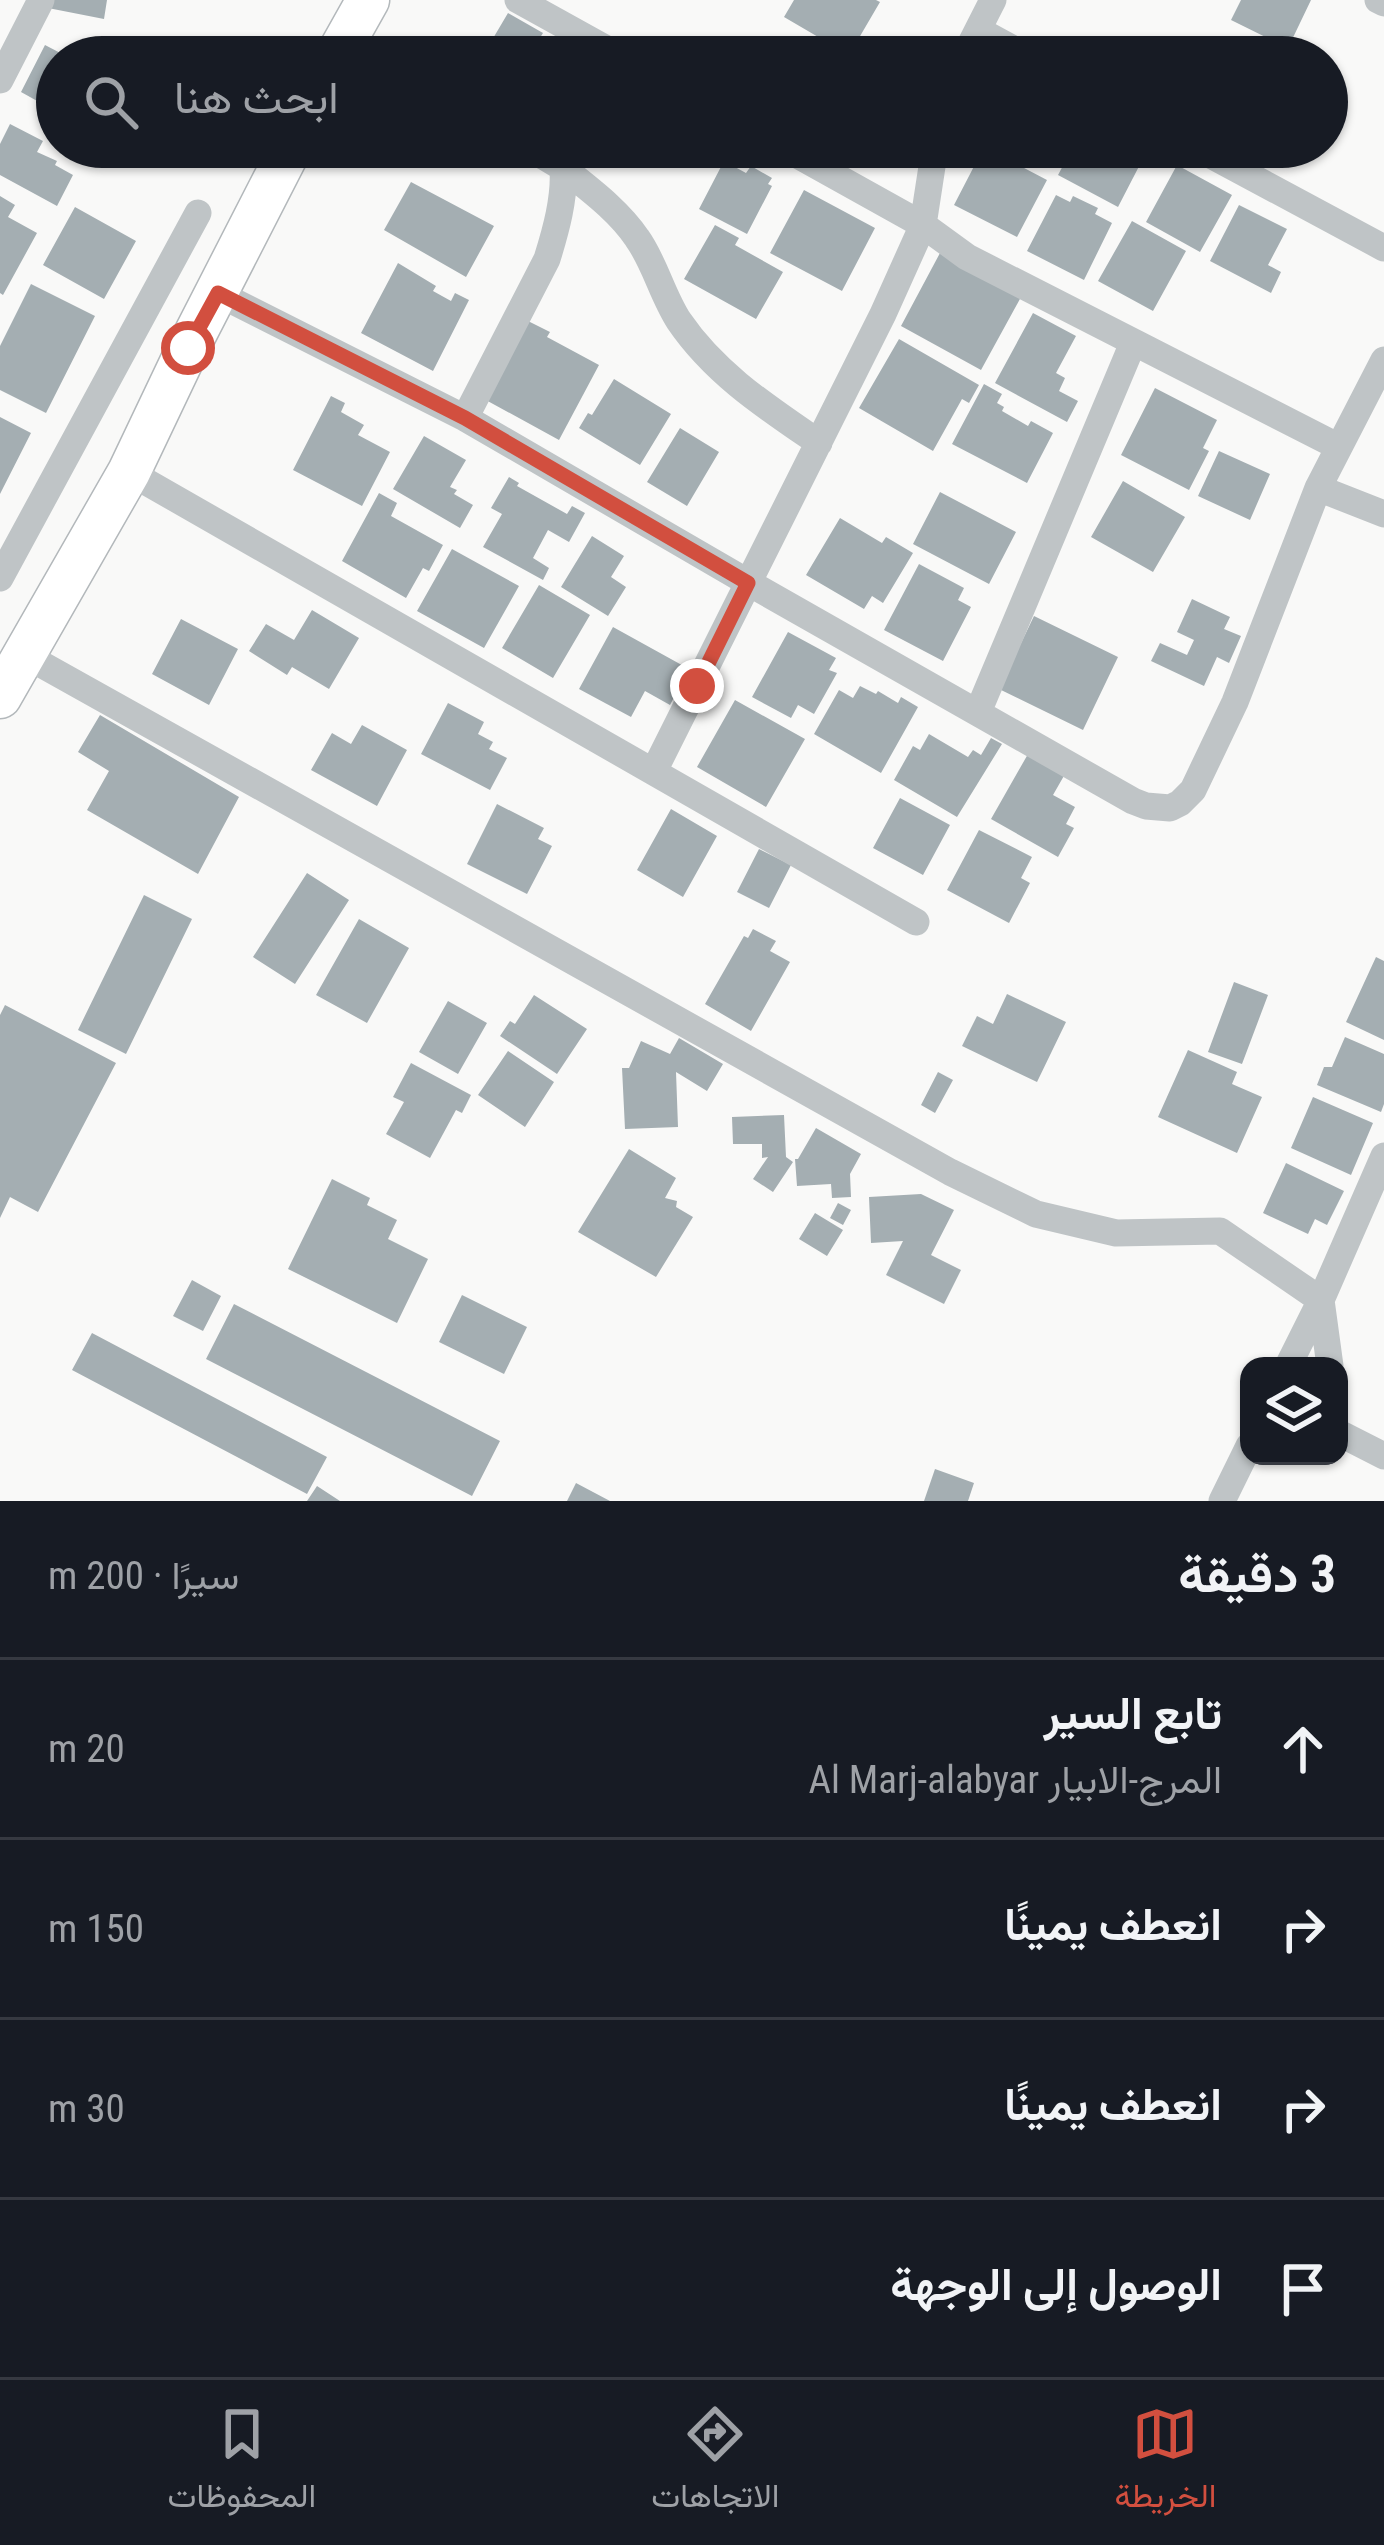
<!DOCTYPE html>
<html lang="ar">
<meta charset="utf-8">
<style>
:root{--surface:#171b24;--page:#20242c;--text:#f1f3f6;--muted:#9ea1a6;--line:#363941;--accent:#d24f3f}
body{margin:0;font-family:"Roboto Condensed",Vazirmatn,sans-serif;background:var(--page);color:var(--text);direction:rtl}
.controls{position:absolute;right:36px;bottom:36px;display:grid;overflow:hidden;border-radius:24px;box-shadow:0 3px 9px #0004}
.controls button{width:108px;height:108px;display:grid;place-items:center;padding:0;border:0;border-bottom:3px solid var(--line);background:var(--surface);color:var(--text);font:60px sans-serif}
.stop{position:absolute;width:36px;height:36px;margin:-27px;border:9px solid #d24f3f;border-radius:50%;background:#fff}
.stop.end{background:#d24f3f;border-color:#fff;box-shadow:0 3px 12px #0008}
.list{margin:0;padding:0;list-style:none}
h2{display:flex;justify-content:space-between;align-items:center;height:156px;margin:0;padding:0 48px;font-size:51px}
h2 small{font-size:39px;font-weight:400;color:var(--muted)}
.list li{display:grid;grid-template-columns:78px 1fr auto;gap:36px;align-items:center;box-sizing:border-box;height:180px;padding:0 48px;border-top:3px solid var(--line)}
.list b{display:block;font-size:45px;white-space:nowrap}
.list p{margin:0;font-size:39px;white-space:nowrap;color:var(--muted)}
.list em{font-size:39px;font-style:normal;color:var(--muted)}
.icon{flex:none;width:66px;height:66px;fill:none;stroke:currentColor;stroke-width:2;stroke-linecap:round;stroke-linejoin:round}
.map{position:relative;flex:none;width:1384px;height:1501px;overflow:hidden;direction:ltr}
.search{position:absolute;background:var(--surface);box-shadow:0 3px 9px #0004;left:36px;right:36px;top:36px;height:132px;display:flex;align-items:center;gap:30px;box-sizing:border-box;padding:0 42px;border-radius:66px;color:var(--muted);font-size:45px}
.sheet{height:876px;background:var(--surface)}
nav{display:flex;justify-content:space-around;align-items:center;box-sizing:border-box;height:168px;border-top:3px solid var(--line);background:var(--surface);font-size:33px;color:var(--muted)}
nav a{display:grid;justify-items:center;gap:6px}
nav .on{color:var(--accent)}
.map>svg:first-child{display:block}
.building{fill:#a4aeb2}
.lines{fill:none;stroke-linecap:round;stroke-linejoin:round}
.primary-casing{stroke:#b3b8bb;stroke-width:45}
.minor{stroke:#bfc4c6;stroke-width:27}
.primary{stroke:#fff;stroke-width:42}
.route{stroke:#d24f3f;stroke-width:15}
</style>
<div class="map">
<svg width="1384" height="1501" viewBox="0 0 1384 1501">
<rect width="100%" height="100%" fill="#f9f9f8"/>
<!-- building -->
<path class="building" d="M50 0H107L104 19 48 8Z
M794 0H876L880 2 849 55 784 17Z
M1241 0H1311L1288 48 1231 20Z
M508 13 543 33 528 57H482Z
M760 39 777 46 773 57H753Z
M45 45 68 57H57V112L21 92Z
M10 124 43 141 37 152 57 161 55 165 73 175 57 206 0 175V144Z
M847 147H889L880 164Z
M984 147 1047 180 1017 237 954 205Z
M1073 147H1149L1118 207 1058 175Z
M724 161 746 173 751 166 772 178 768 184 772 186 747 234 699 209Z
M1177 165 1232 195 1200 252 1146 222Z
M411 182 494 226 466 277 384 230Z
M804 190 875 228 842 291 770 253Z
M1056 195 1070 202 1073 196 1098 208 1095 214 1112 223 1084 280 1027 251Z
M0 196 15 205 8 217 37 233 3 295 0 293Z
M1239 205 1287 229 1268 265 1281 272 1271 293 1210 261Z
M75 207 136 241 104 299 43 265Z
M1132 221 1186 251 1153 311 1098 281Z
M715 225 739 238 735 245 783 272 756 319 684 279Z
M940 253 1021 297 981 370 901 326Z
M398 263 436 286 433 291 451 301 455 293 469 300 433 371 361 333Z
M31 284 95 316 46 413 0 390V346Z
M1033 313 1076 336 1056 373 1065 378 1059 391 1078 401 1067 422 995 383Z
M526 320 550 332 547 337 599 365 559 440 484 399Z
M899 339 979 385 969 403 962 399 933 451 859 408Z
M614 379 671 414 640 465 579 428 588 413 592 415Z
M984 384 1002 394 997 403 1004 407 1002 411 1028 426 1031 421 1053 433 1027 483 952 444Z
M1155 388 1217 420 1203 448 1209 451 1189 490 1121 455Z
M331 396 345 403 341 412 364 425 358 435 390 452 362 506 293 470Z
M0 417 31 433 0 494Z
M680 428 719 452 687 506 647 482Z
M424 436 466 460 450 487 457 490 454 494 473 505 460 528 393 489Z
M1219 451 1270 474 1250 520 1198 496Z
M509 477 519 483 517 486 567 514 572 506 585 513 569 542 548 530 533 558 549 568 543 580 483 547 502 514 491 508Z
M1123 481 1185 517 1153 572 1091 537Z
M940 492 1016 532 989 584 913 544Z
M379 493 397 503 391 516 443 545 429 571 423 568 406 598 342 561Z
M840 518 882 543 886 537 913 553 883 603 872 596 864 609 806 575Z
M592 536 624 556 611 577 626 587 608 616 561 587Z
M452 549 519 586 484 648 417 611Z
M919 564 964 588 958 600 971 607 943 661 884 630Z
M539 585 590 615 553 678 502 648Z
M1192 599 1230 617 1224 629 1241 636 1229 663 1217 657 1204 686 1151 661 1160 643 1187 655 1194 640 1177 632Z
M312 610 359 638 329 689 292 667 287 675 249 651 266 624 294 640Z
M1034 616 1118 657 1083 730 999 689Z
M181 619 238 649 209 705 152 674Z
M613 627 689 669 670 705 645 691 631 717 579 689Z
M788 632 836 658 829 670 837 673 814 714 798 705 791 718 752 697Z
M860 686 876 694 878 691 898 703 901 697 918 707 881 773 814 734 839 690 853 698Z
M735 700 805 739 766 807 697 767Z
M448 703 484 722 478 734 493 742 489 749 507 758 490 790 421 754Z
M100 715 239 797 198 874 87 810 109 771 78 752Z
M362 725 407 750 377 806 311 770 332 733 351 744Z
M929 734 968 757 973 750 981 755 991 738 1002 744 957 817 894 780 913 746 920 750Z
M1028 754 1065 774 1053 795 1075 807 1066 824 1074 828 1058 857 991 819Z
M900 798 950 825 923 875 873 848Z
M497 804 544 828 538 839 552 846 527 894 467 864Z
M671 809 717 836 683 897 637 870Z
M979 830 1032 857 1021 878 1030 883 1009 923 947 890Z
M759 849 791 865 769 908 737 892Z
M307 873 349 900 295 984 253 957Z
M144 895 192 919 126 1054 78 1030Z
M359 919 409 948 367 1023 316 995Z
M753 929 776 941 770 951 790 962 751 1031 705 1004 744 936 748 938Z
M1376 957 1384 961V1040L1346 1022Z
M1234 982 1268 995 1242 1064 1208 1052Z
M1007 994 1066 1022 1037 1082 962 1046 977 1016 993 1024Z
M534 995 587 1029 557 1074 500 1036 510 1021 515 1024Z
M448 1001 487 1023 458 1074 419 1052Z
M5 1005 116 1063 38 1212 10 1197 0 1218V1015Z
M1345 1037 1384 1054V1104L1381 1112 1317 1085 1324 1067H1332Z
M679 1038 723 1064 707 1091 676 1072 678 1127 625 1129 622 1068H629L641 1041 670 1054Z
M1188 1050 1237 1072 1232 1084 1262 1097 1237 1153 1158 1117Z
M508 1051 554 1082 525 1127 478 1095Z
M411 1063 471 1095 462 1113 456 1110 430 1158 386 1134 404 1102 393 1097Z
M938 1072 953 1080 935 1113 921 1105Z
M1313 1097 1373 1123 1351 1175 1291 1148Z
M784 1115 786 1157 793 1162 773 1192 753 1179 768 1157 762 1158V1144H733L732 1117Z
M816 1128 861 1154 850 1174 851 1197 832 1198 831 1184 797 1186 795 1159H798Z
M629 1149 676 1178 665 1198 677 1201 676 1207 693 1217 656 1277 578 1232Z
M1286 1163 1344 1191 1327 1225 1315 1219 1308 1234 1263 1213Z
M332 1179 370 1198 367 1205 397 1220 388 1239 428 1259 397 1323 288 1269Z
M921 1194 954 1210 931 1255 961 1270 944 1304 886 1275 903 1241 871 1243 869 1197Z
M838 1203 851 1210 843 1225 830 1218Z
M815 1213 843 1230 827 1256 799 1239Z
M192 1280 221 1296 203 1331 173 1316Z
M462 1295 527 1327 504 1374 439 1342Z
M234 1304 500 1441 472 1496 206 1359Z
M92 1333 327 1457 307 1494 72 1370Z
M935 1469 974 1483 968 1501H924Z
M576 1483 610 1501H567Z
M317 1486 340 1501H307Z"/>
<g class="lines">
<defs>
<path id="primary" d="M336 57 368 0
M0 697 129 472 188 348 291 147"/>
</defs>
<!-- primary casing -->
<use href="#primary" class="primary-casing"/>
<!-- minor -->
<path class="minor" d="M518 0 621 57
M1378 0 1384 3
M978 30 1028 57
M964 57 993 0
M0 80 41 0
M783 147 923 225 967 257 1339 447
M1196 147 1384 248
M563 168C589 189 618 210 637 238 655 263 662 295 679 321 715 374 768 408 819 443
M217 293 465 418 749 583 1133 801 1146 806 1170 808 1180 803 1193 790 1235 702 1318 488 1384 360
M465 418 547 259C556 230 565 198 563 168L528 147
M129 472 916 922
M1318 488 1384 514
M0 578 198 213
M23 654 950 1172 1036 1214 1116 1233 1220 1231 1321 1300 1330 1366
M978 712 1133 343
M654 771 883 314 923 225 935 147
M1288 1366 1321 1300 1384 1156
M1339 1433 1384 1456
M1222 1501 1249 1446"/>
<!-- primary -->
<use href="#primary" class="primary"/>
</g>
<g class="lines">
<!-- route -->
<path class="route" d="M188 348 218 293 465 418 748 583 697 686"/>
</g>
</svg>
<div class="controls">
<button><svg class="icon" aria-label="layers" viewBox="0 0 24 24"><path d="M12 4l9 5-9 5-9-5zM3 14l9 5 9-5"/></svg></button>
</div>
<div class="stop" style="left:188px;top:348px"></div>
<div class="stop end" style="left:697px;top:686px"></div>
<div class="search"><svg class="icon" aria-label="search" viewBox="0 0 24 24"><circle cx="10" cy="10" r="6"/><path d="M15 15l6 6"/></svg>ابحث هنا</div>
</div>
<section class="sheet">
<h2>3 دقيقة<small>سيرًا · 200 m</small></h2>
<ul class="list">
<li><svg class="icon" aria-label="ahead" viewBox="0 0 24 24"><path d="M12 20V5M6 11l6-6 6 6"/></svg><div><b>تابع السير</b><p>المرج-الابيار Al Marj-alabyar</p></div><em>20 m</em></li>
<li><svg class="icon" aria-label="right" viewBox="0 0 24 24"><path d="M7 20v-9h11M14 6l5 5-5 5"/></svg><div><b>انعطف يمينًا</b></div><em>150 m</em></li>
<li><svg class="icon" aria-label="right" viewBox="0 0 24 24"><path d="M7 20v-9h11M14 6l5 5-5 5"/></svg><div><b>انعطف يمينًا</b></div><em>30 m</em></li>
<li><svg class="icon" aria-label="arrive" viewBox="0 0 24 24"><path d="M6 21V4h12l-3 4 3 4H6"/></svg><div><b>الوصول إلى الوجهة</b></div></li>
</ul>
</section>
<nav>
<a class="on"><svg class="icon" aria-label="map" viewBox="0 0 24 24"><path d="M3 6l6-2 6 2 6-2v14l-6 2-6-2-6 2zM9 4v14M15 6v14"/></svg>الخريطة</a>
<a><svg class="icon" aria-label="directions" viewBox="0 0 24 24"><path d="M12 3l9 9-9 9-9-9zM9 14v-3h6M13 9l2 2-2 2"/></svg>الاتجاهات</a>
<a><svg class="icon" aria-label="saved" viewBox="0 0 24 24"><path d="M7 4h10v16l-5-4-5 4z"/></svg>المحفوظات</a>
</nav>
